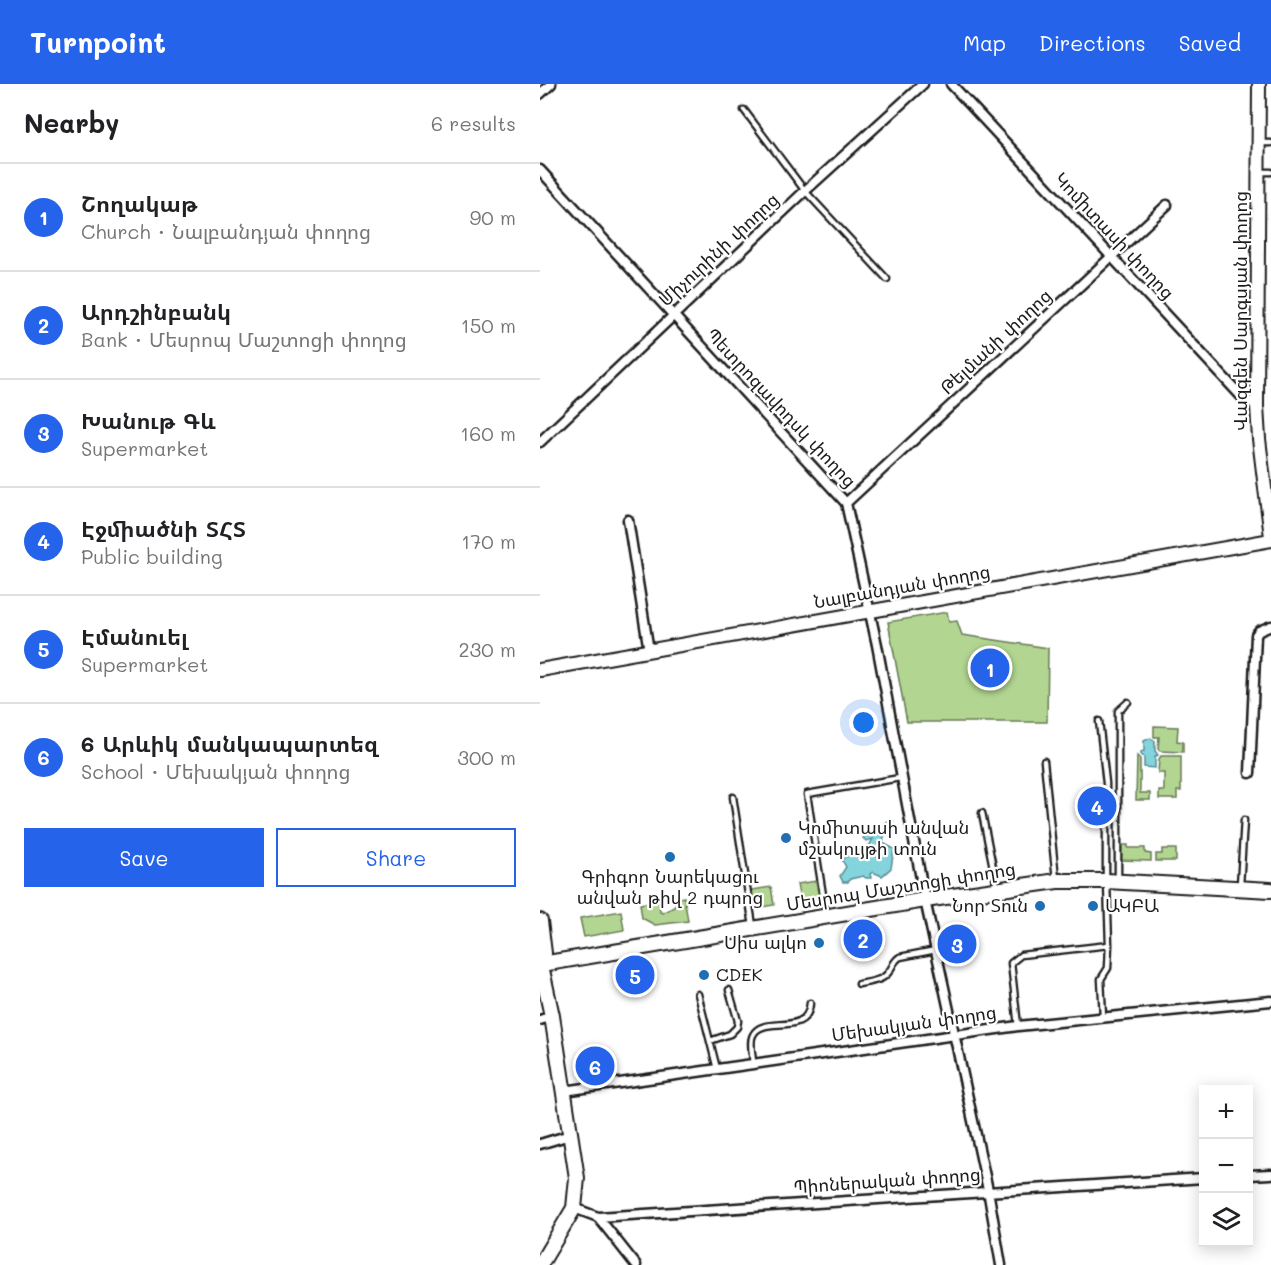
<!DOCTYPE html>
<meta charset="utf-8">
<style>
:root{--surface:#fff;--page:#f2f2f2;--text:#202124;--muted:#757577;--line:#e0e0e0;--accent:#2563eb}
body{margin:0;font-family:Mali,"Noto Sans Armenian",sans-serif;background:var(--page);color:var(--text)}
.controls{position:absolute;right:18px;bottom:18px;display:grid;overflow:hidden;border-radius:0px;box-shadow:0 3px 15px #0003}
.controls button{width:54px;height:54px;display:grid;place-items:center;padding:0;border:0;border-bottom:2px solid var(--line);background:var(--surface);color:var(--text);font:30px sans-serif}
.you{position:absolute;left:324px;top:639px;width:21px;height:21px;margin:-15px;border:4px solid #fff;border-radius:50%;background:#1a73e8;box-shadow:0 0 0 9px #1a73e833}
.badge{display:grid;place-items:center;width:39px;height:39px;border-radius:50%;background:var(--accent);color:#fff;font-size:20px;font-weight:700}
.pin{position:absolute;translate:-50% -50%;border:3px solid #fff;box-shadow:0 2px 6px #0006}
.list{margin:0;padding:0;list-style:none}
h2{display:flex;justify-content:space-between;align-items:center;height:78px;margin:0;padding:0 24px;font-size:26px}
h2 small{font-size:20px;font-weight:400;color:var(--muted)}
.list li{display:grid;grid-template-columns:39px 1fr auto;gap:18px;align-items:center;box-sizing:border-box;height:108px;padding:0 24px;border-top:2px solid var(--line)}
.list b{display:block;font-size:22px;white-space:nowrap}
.list p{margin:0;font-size:20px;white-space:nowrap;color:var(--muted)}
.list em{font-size:20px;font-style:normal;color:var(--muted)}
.actions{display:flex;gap:12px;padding:18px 24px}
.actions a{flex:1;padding:14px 0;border:2px solid var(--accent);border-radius:0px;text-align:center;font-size:21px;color:var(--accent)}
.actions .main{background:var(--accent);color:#fff}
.icon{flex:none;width:33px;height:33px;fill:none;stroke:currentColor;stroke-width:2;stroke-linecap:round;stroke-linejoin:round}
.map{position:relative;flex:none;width:731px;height:1181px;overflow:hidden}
header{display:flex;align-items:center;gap:36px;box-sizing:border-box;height:84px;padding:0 30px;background:var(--accent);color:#fff}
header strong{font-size:28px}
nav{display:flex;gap:33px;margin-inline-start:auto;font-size:21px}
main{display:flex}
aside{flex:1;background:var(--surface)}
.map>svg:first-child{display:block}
.green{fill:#b2d691;stroke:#677956;stroke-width:1.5}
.water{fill:#84d4de;stroke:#5a8a90;stroke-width:1.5}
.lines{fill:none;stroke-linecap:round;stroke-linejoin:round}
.lane-casing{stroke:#1c1c1c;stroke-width:9}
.street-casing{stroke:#1c1c1c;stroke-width:13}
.secondary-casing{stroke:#1c1c1c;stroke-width:16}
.primary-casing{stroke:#1c1c1c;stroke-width:18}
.lane{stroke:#fff;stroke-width:4.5}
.street{stroke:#fff;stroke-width:8}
.secondary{stroke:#fff;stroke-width:12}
.primary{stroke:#fff;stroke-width:14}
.poi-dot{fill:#1f6fb2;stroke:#fff;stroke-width:2}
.labels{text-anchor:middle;stroke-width:4.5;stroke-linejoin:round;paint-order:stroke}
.street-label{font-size:18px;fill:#1c1c1c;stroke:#fff}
.poi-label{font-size:18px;fill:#1c1c1c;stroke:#fff;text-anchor:start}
</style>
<header>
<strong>Turnpoint</strong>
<nav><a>Map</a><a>Directions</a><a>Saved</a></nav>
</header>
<main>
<aside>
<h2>Nearby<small>6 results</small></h2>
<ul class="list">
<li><span class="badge">1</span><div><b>Շողակաթ</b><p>Church · Նալբանդյան փողոց</p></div><em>90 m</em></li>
<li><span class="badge">2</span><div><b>Արդշինբանկ</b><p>Bank · Մեսրոպ Մաշտոցի փողոց</p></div><em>150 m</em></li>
<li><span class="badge">3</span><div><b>Խանութ Գև</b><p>Supermarket</p></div><em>160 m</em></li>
<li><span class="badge">4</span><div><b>Էջմիածնի ՏՀՏ</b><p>Public building</p></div><em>170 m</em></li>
<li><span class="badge">5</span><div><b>Էմանուել</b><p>Supermarket</p></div><em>230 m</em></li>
<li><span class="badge">6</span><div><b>6 Արևիկ մանկապարտեզ</b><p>School · Մեխակյան փողոց</p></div><em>300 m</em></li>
</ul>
<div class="actions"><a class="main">Save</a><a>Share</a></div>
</aside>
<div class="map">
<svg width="731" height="1181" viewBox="0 0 731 1181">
<rect width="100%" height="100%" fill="#fff"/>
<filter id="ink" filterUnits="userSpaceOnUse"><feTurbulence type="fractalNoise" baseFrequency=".0167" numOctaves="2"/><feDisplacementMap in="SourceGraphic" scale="12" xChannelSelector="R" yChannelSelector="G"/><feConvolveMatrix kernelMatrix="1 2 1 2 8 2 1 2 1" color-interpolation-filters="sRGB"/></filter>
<g filter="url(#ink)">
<!-- green -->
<path class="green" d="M407 528 409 538 417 537 422 551 508 564 507 638H367L348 538Z
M614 642 638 643 637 657 643 658V668L620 667 618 665 619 653H614Z
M597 672 600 675V709H610V716H596Z
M621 672H641V707H637V715H619V707H624V689H618L619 675Z
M580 761H588V764H605V769L611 770V777L580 776Z
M622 765H636V777H616V770H622Z
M276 797 279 814 260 817 257 800Z
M231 803 234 821 215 824 212 806Z
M144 813 148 837 115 841 102 834 100 820 119 817 120 828 123 829 134 823 140 814Z
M81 827 84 846 44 853 40 834Z"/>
<!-- water -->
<path class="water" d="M610 654 615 657V667L618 671 615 673V684L604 683V673L601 671V668L604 667V657Z
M351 735 353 737 344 753 343 759 354 765 351 784 342 792 333 788 330 790 331 794H326L323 792 310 795 308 798H303L300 792 306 783 302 776 312 768 329 762 333 755 326 757 323 754Z"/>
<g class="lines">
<defs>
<path id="lane" d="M204 26 265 107 347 195
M721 59H731
M719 88H731
M559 637 566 699V795
M504 677 516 795
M193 713 213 842
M442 729 457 803
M578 796V627L588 618
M700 801 704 736
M286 830 267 710 360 694
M319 900C329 898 342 897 348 889 353 883 353 877 360 873L396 866
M158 910 177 985
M563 933 561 895 568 884 569 861
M478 942 471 879 481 871 569 861 567 798
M170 957 190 950 197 943 198 937 189 906
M213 980C213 972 209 958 213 951 223 930 268 954 270 919"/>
<path id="street" d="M411 0 702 313 717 322
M0 10 11 0
M0 86 306 419 337 561 385 816 448 1106 461 1181
M0 358 265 107 383 0
M306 419 627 121
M88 436 109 567
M710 689 716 551 719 547 731 542
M0 936 12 932
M24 1007 478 942 731 917
M0 1060 30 1051
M708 1091 731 1090
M34 1124 58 1133 664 1094
M58 1133 96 1181"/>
<path id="secondary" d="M719 0 717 322 719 355 731 453
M0 586 731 456"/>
<path id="primary" d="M0 837 4 869 2 880
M0 877 12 932 37 1094 34 1124 0 1181
M2 880 385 816 517 797H566L731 806"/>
</defs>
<!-- lane casing -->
<use href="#lane" class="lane-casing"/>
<!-- street casing -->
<use href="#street" class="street-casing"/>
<!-- secondary casing -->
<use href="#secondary" class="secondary-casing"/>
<!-- primary casing -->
<use href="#primary" class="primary-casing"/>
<!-- lane -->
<use href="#lane" class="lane"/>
<!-- street -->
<use href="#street" class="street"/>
<!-- secondary -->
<use href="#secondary" class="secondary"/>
<!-- primary -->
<use href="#primary" class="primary"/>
</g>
</g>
<!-- markers -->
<g class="poi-dot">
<circle cx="246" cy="754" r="6"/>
<circle cx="130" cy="773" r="6"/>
<circle cx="500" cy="822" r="6"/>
<circle cx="553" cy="822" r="6"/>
<circle cx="279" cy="859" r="6"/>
<circle cx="164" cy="891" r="6"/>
</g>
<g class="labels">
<!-- street labels -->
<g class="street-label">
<text transform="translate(574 152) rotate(47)" y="6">Կոմիտասի փողոց</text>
<text transform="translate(179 166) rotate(-43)" y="6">Միչուրինի փողոց</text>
<text transform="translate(701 227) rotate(-90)" y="6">Վազգեն Սարգսյան փողոց</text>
<text transform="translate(456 258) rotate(-43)" y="6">Թելմանի փողոց</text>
<text transform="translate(241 324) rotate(47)" y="6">Պետրոզավոդսկ փողոց</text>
<text transform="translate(362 503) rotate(-10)" y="6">Նալբանդյան փողոց</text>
<text transform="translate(361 803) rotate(-9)" y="6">Մեսրոպ Մաշտոցի փողոց</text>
<text transform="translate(374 940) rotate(-8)" y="6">Մեխակյան փողոց</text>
<text transform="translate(347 1097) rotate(-4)" y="6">Պիոներական փողոց</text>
</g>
<!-- poi labels -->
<g class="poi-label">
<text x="258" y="750">Կոմիտասի անվան<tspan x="258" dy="21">մշակույթի տուն</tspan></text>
<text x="130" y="799" text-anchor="middle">Գրիգոր Նարեկացու<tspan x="130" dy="21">անվան թիվ 2 դպրոց</tspan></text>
<text x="488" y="828" text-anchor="end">Նոր Տուն</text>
<text x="565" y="828">ԱԿԲԱ</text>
<text x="267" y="865" text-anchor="end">Սիս ալկո</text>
<text x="176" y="897">CDEK</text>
</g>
</g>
</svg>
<div class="controls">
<button>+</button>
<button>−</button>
<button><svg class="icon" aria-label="layers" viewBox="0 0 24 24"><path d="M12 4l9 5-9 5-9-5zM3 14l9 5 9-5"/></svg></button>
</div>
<div class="you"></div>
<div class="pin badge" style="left:450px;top:584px">1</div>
<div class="pin badge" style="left:323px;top:855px">2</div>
<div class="pin badge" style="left:417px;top:860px">3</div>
<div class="pin badge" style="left:557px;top:722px">4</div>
<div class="pin badge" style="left:95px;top:891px">5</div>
<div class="pin badge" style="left:55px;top:982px">6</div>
</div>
</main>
